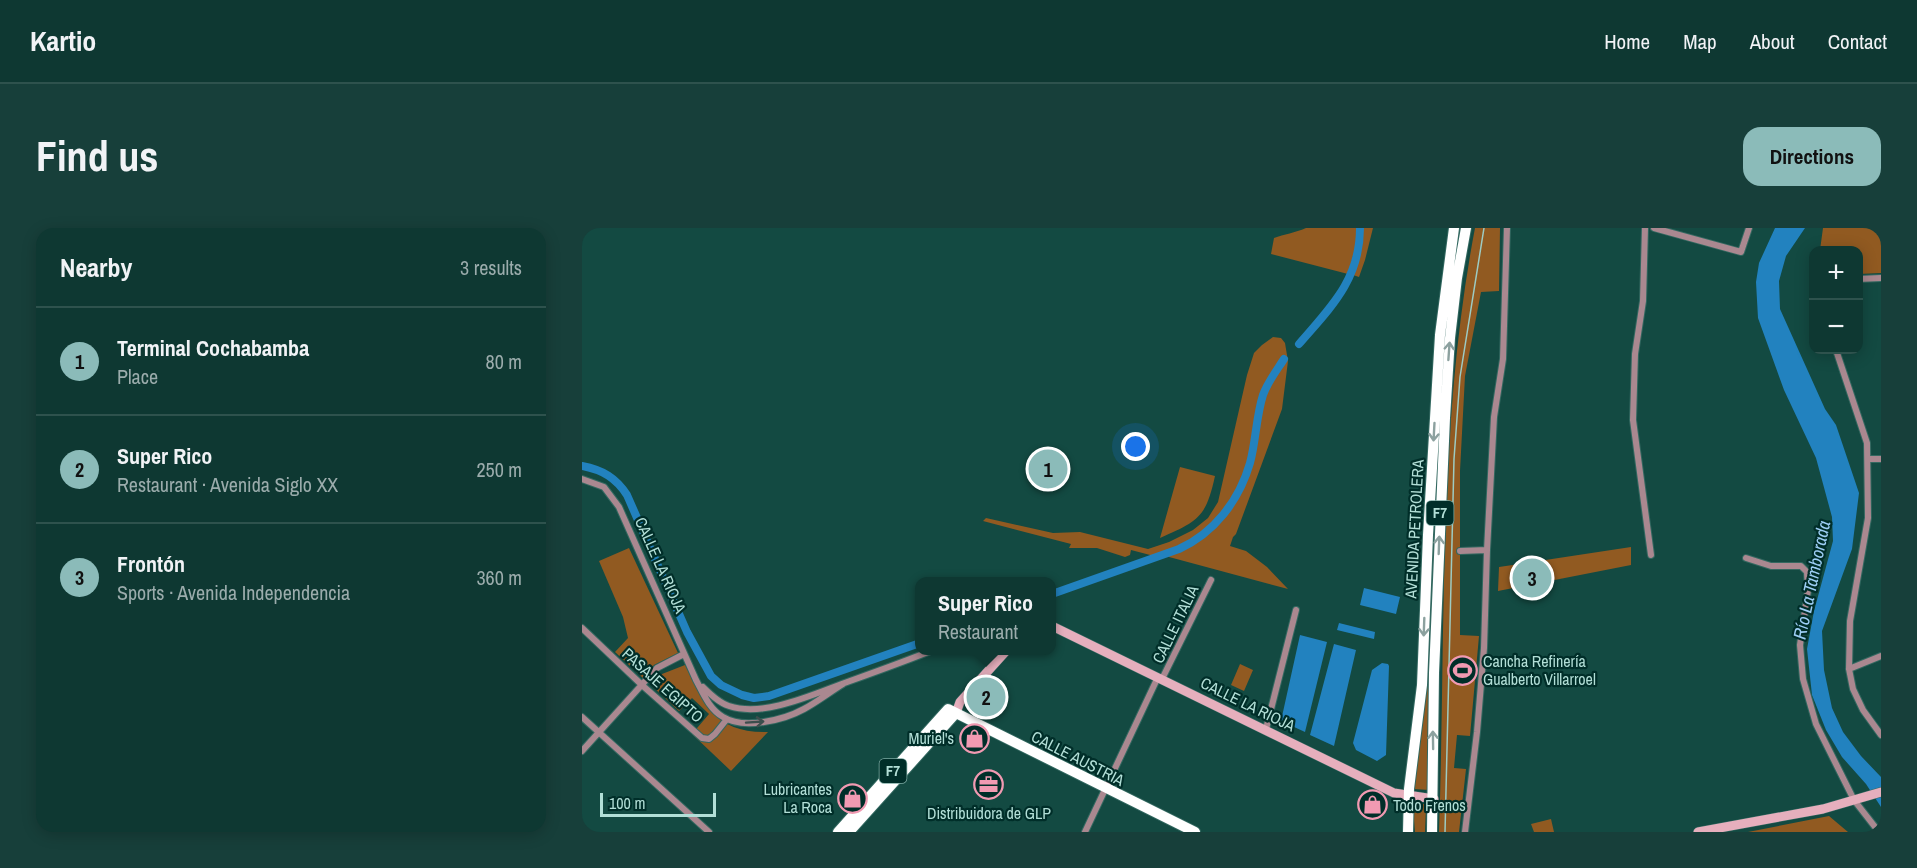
<!DOCTYPE html>
<meta charset="utf-8">
<style>
:root{--surface:#0e3832;--page:#173f3a;--text:#f1f3f6;--muted:#9bacac;--line:#2e524d;--accent:#8bbbb9}
body{margin:0;font-family:"Archivo Narrow",sans-serif;background:var(--page);color:var(--text)}
.controls{position:absolute;right:18px;top:18px;display:grid;overflow:hidden;border-radius:12px;box-shadow:0 3px 15px #0003}
.controls button{width:54px;height:54px;display:grid;place-items:center;padding:0;border:0;border-bottom:2px solid var(--line);background:var(--surface);color:var(--text);font:30px sans-serif}
.scale{position:absolute;left:18px;bottom:15px;width:116px;box-sizing:border-box;padding-left:6px;border:3px solid #b2dfd7;border-top:0;font-size:16px;line-height:21px;white-space:nowrap;color:#b2dfd7;-webkit-text-stroke:4px #002e29;paint-order:stroke}
.you{position:absolute;left:554px;top:219px;width:21px;height:21px;margin:-15px;border:4px solid #fff;border-radius:50%;background:#1a73e8;box-shadow:0 0 0 9px #1a73e833}
.badge{display:grid;place-items:center;width:39px;height:39px;border-radius:50%;background:var(--accent);color:#111;font-size:20px;font-weight:700}
.pin{position:absolute;translate:-50% -50%;border:3px solid #fff;box-shadow:0 2px 6px #0006}
.popup{position:absolute;left:333px;top:349px;width:141px;height:78px;box-sizing:border-box;display:grid;place-content:center;border-radius:12px;background:var(--surface);filter:drop-shadow(0 2px 4px #0005);font-size:20px;white-space:nowrap;color:var(--muted)}
.popup b{font-size:22px;color:var(--text)}
.popup::after{content:'';position:absolute;left:50%;top:100%;margin-left:-12px;border:12px solid transparent;border-top-color:var(--surface)}
.list{margin:0;padding:0;list-style:none}
h2{display:flex;justify-content:space-between;align-items:center;height:78px;margin:0;padding:0 24px;font-size:26px}
h2 small{font-size:20px;font-weight:400;color:var(--muted)}
.list li{display:grid;grid-template-columns:39px 1fr auto;gap:18px;align-items:center;box-sizing:border-box;height:108px;padding:0 24px;border-top:2px solid var(--line)}
.list b{display:block;font-size:22px;white-space:nowrap}
.list p{margin:0;font-size:20px;white-space:nowrap;color:var(--muted)}
.list em{font-size:20px;font-style:normal;color:var(--muted)}
.map{position:relative;flex:none;width:1299px;height:604px;overflow:hidden;border-radius:18px}
header{display:flex;align-items:center;gap:36px;box-sizing:border-box;height:84px;padding:0 30px;background:var(--surface);border-bottom:2px solid var(--line)}
header strong{font-size:28px}
nav{display:flex;gap:33px;margin-inline-start:auto;font-size:21px}
.intro{display:flex;align-items:center;justify-content:space-between;box-sizing:border-box;height:144px;padding:0 36px}
h1{margin:0;font-size:42px}
.button{padding:15px 27px;border-radius:18px;background:var(--accent);color:#111;font-size:21px;font-weight:700}
main{display:flex;gap:36px;padding:0 36px}
aside{flex:1;background:var(--surface);border-radius:18px;box-shadow:0 3px 15px #0003}
.map>svg:first-child{display:block}
.green{fill:#915a21}
.water{fill:#2282bf}
.lines{fill:none;stroke-linecap:round;stroke-linejoin:round}
.canal{stroke:#2282bf;stroke-width:8}
.street-casing{stroke:#336860;stroke-width:8}
.secondary-casing{stroke:#336860;stroke-width:10}
.highway-casing{stroke:#336860;stroke-width:12}
.street{stroke:#aa8890;stroke-width:6}
.secondary{stroke:#e6afbd;stroke-width:9}
.highway{stroke:#fff;stroke-width:10}
.tram{stroke:#9dcbc3;stroke-width:1.5}
.oneway{stroke:#8ca19f}
.oneway2{stroke:#3c4e4d}
.labels{text-anchor:middle;stroke-width:4.5;stroke-linejoin:round;paint-order:stroke}
.shield{fill:#002e29;stroke:#7daaa3;stroke-width:1.5}
.shield-label{font-size:15px;font-weight:bold;fill:#b2dfd7}
.street-label{font-size:16px;fill:#b2dfd7;stroke:#002e29}
.poi-label{font-size:16px;fill:#b2dfd7;stroke:#002e29;text-anchor:start}
.water-label{font-size:18px;font-style:italic;fill:#9dcef5;stroke:#002e29}
</style>
<header>
<strong>Kartio</strong>
<nav><a>Home</a><a>Map</a><a>About</a><a>Contact</a></nav>
</header>
<div class="intro"><h1>Find us</h1><a class="button">Directions</a></div>
<main>
<aside>
<h2>Nearby<small>3 results</small></h2>
<ul class="list">
<li><span class="badge">1</span><div><b>Terminal Cochabamba</b><p>Place</p></div><em>80 m</em></li>
<li><span class="badge">2</span><div><b>Super Rico</b><p>Restaurant · Avenida Siglo XX</p></div><em>250 m</em></li>
<li><span class="badge">3</span><div><b>Frontón</b><p>Sports · Avenida Independencia</p></div><em>360 m</em></li>
</ul>
</aside>
<div class="map">
<svg width="1299" height="604" viewBox="0 0 1299 604">
<rect width="100%" height="100%" fill="#134a42"/>
<!-- green -->
<path class="green" d="M724 0H775L776 10 766 46 689 26 692 10C702 6 713 5 724 0Z
M781 0H791L783 32 777 49 771 47 778 22Z
M876 0H880L878 11 848 562 831 561 855 200Z
M893 0H918L917 63 899 64 883 148 878 243V407L897 408 888 508 875 507 872 540 884 541 877 604H857C864 403 855 199 893 0Z
M1241 0H1299V45L1277 46 1276 22H1238Z
M691 109 699 110 703 115 706 133 700 181 654 306 651 309 648 318 664 323 685 339 706 361 576 326 572 328 549 322 548 327 543 329 515 320H487L489 316 401 293 404 290 471 305 498 304 566 321 587 314 611 302 626 290 636 274 665 147 672 125 680 117Z
M598 239 633 248C624 289 617 293 578 310Z
M1049 319V337L916 363 917 339Z
M47 320 96 425 72 437 61 450 33 424 46 410 41 389 17 333Z
M658 436 671 442 662 463 649 457Z
M103 437C124 478 133 505 186 504L149 543 110 506 127 486 110 470 97 483 69 457 80 446Z
M834 576H842L844 579 843 604H833L831 581Z
M1247 588 1266 604H1166Z
M969 591 972 604H952L949 596Z"/>
<!-- water -->
<path class="water" d="M1193 0H1223L1204 28 1197 53 1198 81 1243 181 1254 197 1277 265 1270 321 1240 403 1242 442 1250 480 1261 504 1279 528 1299 549V579L1284 556 1260 529 1244 502 1230 467 1225 421 1232 383 1251 313 1250 289 1234 230 1202 162 1176 90 1174 54 1177 35Z
M782 360 818 369 814 386 778 377Z
M757 395 793 404 792 411 755 402Z
M718 407 745 414 723 504 699 493Z
M752 416 774 422 752 518 728 507Z
M800 435 806 436 807 438 804 527 795 533 774 522 771 515 790 442Z"/>
<g class="lines">
<!-- canal -->
<path class="canal" d="M717 116C748 80 778 52 778 0
M0 238C21 242 34 250 45 267L105 404 129 448 139 457 160 467 172 470 187 468 338 415
M470 366 597 321C632 305 657 273 668 235 674 213 674 189 681 167 685 155 695 142 702 131"/>
<defs>
<path id="street" d="M1063 0 1061 73 1053 126 1051 192 1069 327
M1072 0 1159 24 1167 0
M1276 51 1299 50
M1254 122 1285 215 1286 290 1268 393 1267 441 1271 461 1281 482 1299 507
M1286 231H1299
M0 251 22 259 37 279 114 452C121 465 127 481 141 489 162 502 202 492 222 481 235 474 248 464 261 456
M878 323 905 322
M1164 330 1189 338H1219L1225 344 1226 362 1218 417 1221 451 1234 496 1272 572 1297 604
M0 400 61 458 120 510 127 511 133 506 145 491
M1267 441 1299 428
M580 451 629 352
M121 459C128 466 137 475 147 478 183 490 234 465 268 453 296 443 324 433 351 422
M0 489 127 604
M684 501 714 382
M0 523 75 440 102 426
M503 604 576 449
M883 604 895 504 902 420 905 322 912 189 921 131 925 0"/>
<path id="secondary" d="M470 398 812 565 852 571
M374 485 378 474 425 422
M1116 604 1241 581 1299 564"/>
<path id="highway" d="M256 604 366 481 613 604
M267 604 374 485
M826 604 827 561 840 457 846 307 858 107 872 0
M850 604 852 445 863 190 868 110 875 50 884 0"/>
</defs>
<!-- street casing -->
<use href="#street" class="street-casing"/>
<!-- secondary casing -->
<use href="#secondary" class="secondary-casing"/>
<!-- highway casing -->
<use href="#highway" class="highway-casing"/>
<!-- street -->
<use href="#street" class="street"/>
<!-- secondary -->
<use href="#secondary" class="secondary"/>
<!-- highway -->
<use href="#highway" class="highway"/>
<!-- tram -->
<path class="tram" d="M863 604 872 231 878 149 902 0"/>
</g>
<!-- one-way arrows -->
<defs><path id="oneway-shaft" d="M-6 0H5M1.5-3L5.5 0L1.5 3" fill="none" stroke-width="1.6" stroke-linecap="round" stroke-linejoin="round" transform="scale(1.5)"/></defs>
<g class="oneway">
<use href="#oneway-shaft" transform="translate(867 123) rotate(-86)"/>
<use href="#oneway-shaft" transform="translate(852 204) rotate(93)"/>
<use href="#oneway-shaft" transform="translate(857 317) rotate(-88)"/>
<use href="#oneway-shaft" transform="translate(842 399) rotate(92)"/>
<use href="#oneway-shaft" transform="translate(851 512) rotate(-91)"/>
</g>
<use class="oneway2" href="#oneway-shaft" transform="translate(173 494) rotate(-4)"/>
<!-- icons -->
<defs>
<symbol id="stadium-ring" viewBox="-11 -11 22 22"><circle r="9.5" fill="#002e29" stroke="#f19ab2" stroke-width="1.5"/><path d="M0-5a6.5 5 0 1 0 0 10a6.5 5 0 1 0 0-10ZM-3.5-1.8h7v3.6h-7Z" fill="#f19ab2"/></symbol>
<symbol id="shop-ring" viewBox="-11 -11 22 22"><circle r="9.5" fill="#002e29" stroke="#f19ab2" stroke-width="1.5"/><path d="M-5-2.5h2.3a2.7 3.5 0 0 1 5.4 0H5L5.5 6h-11ZM-1.5-2.5h3a1.5 2.3 0 0 0-3 0Z" fill="#f19ab2"/></symbol>
<symbol id="office-ring" viewBox="-11 -11 22 22"><circle r="9.5" fill="#002e29" stroke="#f19ab2" stroke-width="1.5"/><path d="M-6-3h4V-5.5h4V-3h4V5H-6ZM-1-4.5V-3h2v-1.5ZM-6 0V1H6V0Z" fill="#f19ab2"/></symbol>
</defs>
<g fill-rule="evenodd">
<use href="#stadium-ring" x="864" y="426" width="33" height="33"/>
<use href="#shop-ring" x="376" y="494" width="33" height="33"/>
<use href="#office-ring" x="390" y="540" width="33" height="33"/>
<use href="#shop-ring" x="254" y="554" width="33" height="33"/>
<use href="#shop-ring" x="774" y="560" width="33" height="33"/>
</g>
<g class="labels">
<!-- shield labels -->
<g class="shield">
<rect x="844.5" y="273" width="27" height="24" rx="4.5"/>
<rect x="297.5" y="531" width="27" height="24" rx="4.5"/>
</g>
<g class="shield-label">
<text x="858" y="290">F7</text>
<text x="311" y="548">F7</text>
</g>
<!-- street labels -->
<g class="street-label">
<text transform="translate(832 301) rotate(-87)" y="6">AVENIDA PETROLERA</text>
<text transform="translate(79 337) rotate(66)" y="6">CALLE LA RIOJA</text>
<text transform="translate(593 396) rotate(-64)" y="6">CALLE ITALIA</text>
<text transform="translate(81 457) rotate(42)" y="6">PASAJE EGIPTO</text>
<text transform="translate(666 476) rotate(26)" y="6">CALLE LA RIOJA</text>
<text transform="translate(496 530) rotate(27)" y="6">CALLE AUSTRIA</text>
</g>
<!-- poi labels -->
<g class="poi-label">
<text x="901" y="439">Cancha Refinería<tspan x="901" dy="18">Gualberto Villarroel</tspan></text>
<text x="372" y="516" text-anchor="end">Muriel's</text>
<text x="250" y="567" text-anchor="end">Lubricantes<tspan x="250" dy="18">La Roca</tspan></text>
<text x="811" y="583">Todo Frenos</text>
<text x="407" y="591" text-anchor="middle">Distribuidora de GLP</text>
</g>
<!-- water labels -->
<g class="water-label">
<text transform="translate(1230 352) rotate(-78)" y="6">Río La Tamborada</text>
</g>
</g>
</svg>
<div class="controls">
<button>+</button>
<button>−</button>
</div>
<div class="scale">100 m</div>
<div class="you"></div>
<div class="pin badge" style="left:466px;top:241px">1</div>
<div class="pin badge" style="left:404px;top:469px">2</div>
<div class="popup"><b>Super Rico</b>Restaurant</div>
<div class="pin badge" style="left:950px;top:350px">3</div>
</div>
</main>
